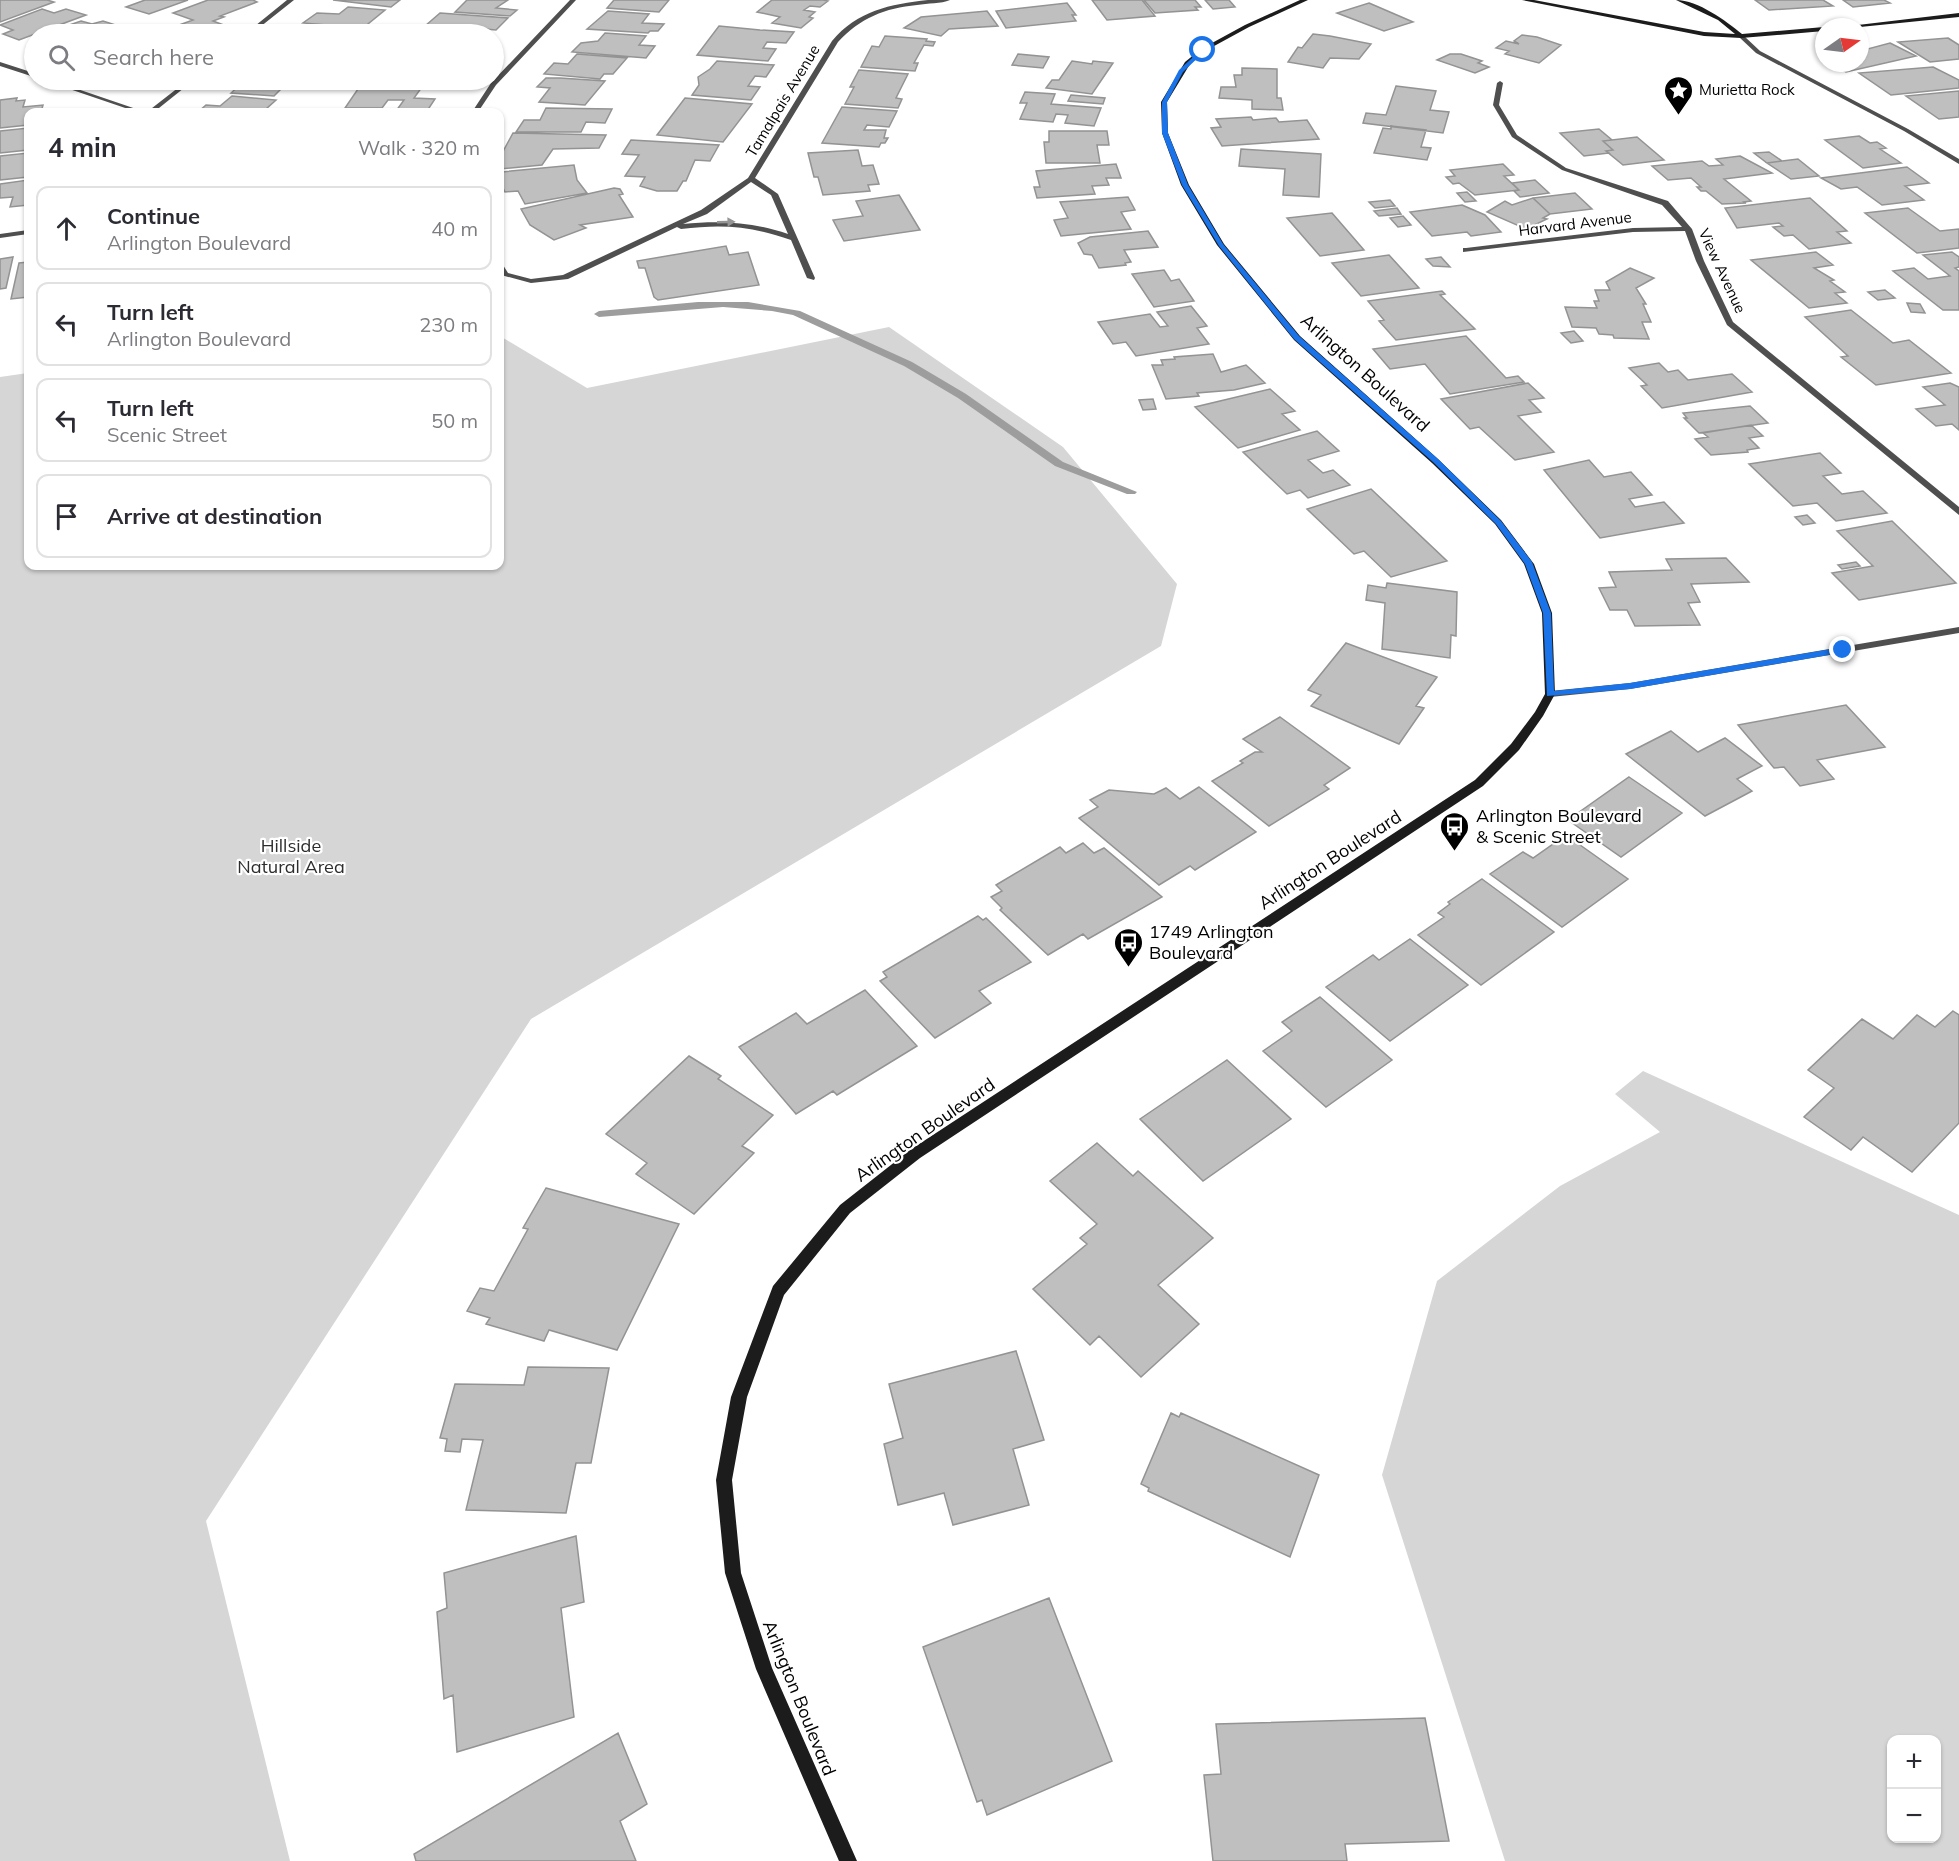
<!DOCTYPE html>
<meta charset="utf-8">
<style>
:root{--surface:#fff;--page:#f7f7f7;--text:#2b2b33;--muted:#7c7c81;--line:#e1e1e2}
body{margin:0;font-family:Mulish,sans-serif;background:var(--page);color:var(--text)}
.controls{position:absolute;right:18px;bottom:18px;display:grid;overflow:hidden;border-radius:12px;box-shadow:0 2px 4px #0004}
.controls button{width:54px;height:54px;display:grid;place-items:center;padding:0;border:0;border-bottom:2px solid var(--line);background:var(--surface);color:var(--text);font:30px sans-serif}
.compass{position:absolute;left:1815px;top:18px;width:54px;height:54px;border-radius:50%;background:var(--surface);box-shadow:0 2px 4px #0004;rotate:76deg}
.stop{position:absolute;width:18px;height:18px;margin:-14px;border:4px solid #1a73e8;border-radius:50%;background:#fff}
.stop.end{background:#1a73e8;border-color:#fff;box-shadow:0 2px 6px #0008}
.list{margin:0;padding:0;list-style:none}
h2{display:flex;justify-content:space-between;align-items:center;height:78px;margin:0;padding:0 24px;font-size:26px}
h2 small{font-size:20px;font-weight:400;color:var(--muted)}
.list li{display:grid;grid-template-columns:39px 1fr auto;gap:18px;align-items:center;box-sizing:border-box;height:84px;margin:0 12px 12px;padding:0 12px;border:2px solid var(--line);border-radius:12px}
.list b{display:block;font-size:22px;white-space:nowrap}
.list p{margin:0;font-size:20px;white-space:nowrap;color:var(--muted)}
.list em{font-size:20px;font-style:normal;color:var(--muted)}
.icon{flex:none;width:33px;height:33px;fill:none;stroke:currentColor;stroke-width:2;stroke-linecap:round;stroke-linejoin:round}
.map{position:relative;flex:none;width:1959px;height:1861px;overflow:hidden}
.search{position:absolute;background:var(--surface);box-shadow:0 2px 4px #0004;left:24px;top:24px;width:480px;height:66px;display:flex;align-items:center;gap:15px;box-sizing:border-box;padding:0 21px;border-radius:33px;color:var(--muted);font-size:22px}
.panel{position:absolute;background:var(--surface);box-shadow:0 2px 4px #0004;left:24px;top:108px;width:480px;height:462px;border-radius:12px}
.map>svg:first-child{display:block}
.green{fill:#d6d6d6;fill-rule:evenodd}
.lines{fill:none;stroke-linecap:round;stroke-linejoin:round}
.stream{fill:#9d9d9d;fill-rule:evenodd}
.building{fill:#bfbfbf;stroke:#939393;stroke-width:1.5}
.street{fill:#4f4f4f;fill-rule:evenodd}
.secondary{fill:#1c1c1c;fill-rule:evenodd}
.oneway{fill:#959595}
.route{fill:#1a73e8}
.labels{text-anchor:middle;stroke-width:4.5;stroke-linejoin:round;paint-order:stroke}
.far-poi-label{font-size:15px;fill:#000;stroke:#fff;text-anchor:start}
.far-street-label{font-size:15px;fill:#000;stroke:#fff}
.street-label{font-size:18px;fill:#000;stroke:#fff}
.poi-label{font-size:18px;fill:#000;stroke:#fff;text-anchor:start}
.park-label{font-size:18px;fill:#2d2d2d;stroke:#fff}
</style>
<div class="map">
<svg width="1959" height="1861" viewBox="0 0 1959 1861">
<rect width="100%" height="100%" fill="#fff"/>
<!-- green -->
<path class="green" d="M889 327 1063 447 1177 584 1161 646 531 1019 206 1521 290 1861H0V377L28 373V566H500V336L587 388Z
M1643 1071 1959 1215V1861H1505L1382 1475 1437 1281 1560 1186 1660 1132 1615 1094ZM1892 1740H1936V1838H1892Z"/>
<g class="lines">
<!-- stream -->
<path class="stream" d="M698 302H748L800 311 912 362 966 394 1063 462 1137 492 1135 494H1127L1055 466 958 398 904 366 793 315 772 311 723 307 599 317 594 314 599 311Z"/>
</g>
<!-- building -->
<path class="building" d="M0 0H47L54 2 0 22Z
M145 0H188L149 14 126 7Z
M208 0H253L257 2 220 16 224 17 213 21 221 24 192 34 171 28 193 20 173 13Z
M333 0H400L391 7Z
M467 0H508L496 8 517 10 510 16 455 12Z
M614 0H669L659 12 607 8Z
M772 0H823L828 1 820 7 810 6 804 10 815 12 809 17 813 18 801 28 772 23 780 17 757 12Z
M1092 0H1142L1155 16 1107 20Z
M1144 0H1195L1201 7H1195L1198 10 1155 13Z
M1205 0H1229L1235 7 1213 9Z
M1755 0H1823L1833 6 1769 10Z
M1843 0H1884L1890 3 1853 7Z
M1067 3 1076 15H1072L1076 21 1006 28 996 11Z
M1369 3 1413 22 1384 31 1337 13Z
M348 7 385 10 363 28 303 23 317 13 339 14Z
M42 9 54 13 66 9 86 15 19 40 3 34 13 30 0 25Z
M608 11 649 14 642 23 664 24 658 31H650L648 33 587 29Z
M987 11 998 26 949 29 941 36 904 28 921 17Z
M440 13 508 18 496 30 462 27 453 34 417 33Z
M81 21 92 24 103 21 122 27 103 34H43Z
M719 26 760 30 794 32 786 43 767 42 763 48 776 49 768 61 697 55Z
M305 27 347 30 342 34H296Z
M605 33 646 36 639 45 655 46 646 58 572 52 581 43 598 41Z
M1313 34 1330 36 1371 44 1359 59 1330 58 1323 68 1288 62 1298 47 1302 48Z
M1522 35 1537 37 1561 45 1539 63 1505 54 1509 51 1496 48 1506 41 1519 44 1514 41Z
M885 36 927 39 926 41 935 42 933 46 924 45 914 63H918L915 71 861 67 872 46 879 47Z
M1948 38 1959 45V59L1930 62 1898 42Z
M1890 43 1916 56 1846 72 1828 63H1860V51Z
M577 54 627 58 613 74H604L600 79 544 74 554 63 568 64Z
M1018 54 1049 57 1043 68 1012 65Z
M1450 54H1461L1482 61 1478 63 1489 67 1475 73 1437 60Z
M717 61 774 65 766 77 755 76 748 86 760 87 751 100 692 95 699 85 698 77 710 69Z
M1072 61 1092 64 1093 61 1113 63 1092 94 1046 88 1052 80H1059Z
M1933 67 1959 80V88L1891 95 1859 73Z
M1242 68 1277 69V98H1281L1283 110 1252 109V100L1219 98 1221 87H1236L1234 75H1242Z
M859 70 908 74 896 98 902 99 898 108 845 104 854 87H850Z
M546 78H560L605 81 585 105 539 102 550 88 537 87Z
M240 80H311L302 88 284 86 274 96 231 93 243 82H238Z
M360 86 422 87 414 98 435 99 427 111H396L404 100H388L382 108H345Z
M1396 86 1436 91 1430 110 1449 112 1443 133 1363 123 1366 113 1386 115Z
M1959 91V117L1939 119 1906 96Z
M1025 92 1055 94 1051 104 1101 108 1094 126 1065 123 1068 115 1056 114 1053 122 1020 119 1027 103H1020Z
M1071 95 1105 98 1103 104 1068 101Z
M232 96 276 100 265 110 279 111 198 112 206 105 220 106Z
M17 98 16 101 25 100 23 107 43 105 41 112H28V125L0 128V100Z
M685 98 752 104 723 142 657 135Z
M842 107 897 111 889 127 867 125 864 130H886L884 138H888L885 143H881L879 147 822 143Z
M546 108 612 109 605 123 586 122 581 132H516L524 120H540Z
M1251 117 1253 120 1276 118 1279 122 1307 120 1319 139 1222 146 1211 128 1221 127 1216 119Z
M1391 126 1426 130 1421 147 1431 148 1427 160 1374 153 1383 128 1391 129Z
M28 128V150L0 153V131Z
M1599 129 1612 140 1603 141 1613 150 1606 151 1609 153 1584 156 1560 133Z
M1049 131H1107L1109 145H1097L1100 163H1046L1044 142H1049Z
M513 133 606 135 599 148 553 149 542 165 500 169V157Z
M1859 136 1870 143 1877 142 1886 148 1880 149 1901 163 1863 168 1825 140Z
M1637 137 1664 160 1623 165 1606 151 1613 150 1603 141Z
M631 140 719 145 710 161 695 160 686 181H683L677 191H657L640 186 645 177 625 176 639 155 622 154Z
M1241 149 1321 154 1319 197 1283 195 1285 169 1239 166Z
M858 150 862 166 873 165 879 184 868 185 870 191 823 195 818 177H814L808 153Z
M1769 152 1782 161 1767 163 1754 153Z
M28 153V177L0 180V156Z
M1740 156 1772 173 1724 179 1751 201 1744 202 1746 203 1722 204 1706 191H1701L1697 187H1701L1691 178 1668 180 1652 166 1702 161 1709 166 1723 165 1716 159Z
M1798 159 1819 176 1791 179 1767 163Z
M1116 164 1121 178H1106L1109 185 1092 186 1095 194 1037 198 1034 187H1040L1036 171Z
M1503 164 1514 175 1504 176 1519 190 1475 195 1459 183 1453 184 1446 177 1455 176 1450 170Z
M574 165 577 180 587 193 525 204 518 191 505 192 503 188 501 172Z
M1907 167 1929 183 1905 186 1924 200 1882 205 1857 187 1841 189 1821 178Z
M28 180V205L10 207 13 197 0 198V184Z
M1535 180 1549 193 1520 197 1514 191 1519 190 1512 183Z
M614 188 620 189 623 194 619 195 633 217 580 225 586 228 554 240 530 225 521 209Z
M1467 192 1476 201 1465 202 1457 193Z
M1575 193 1592 209 1550 214 1533 198Z
M899 195 920 230 844 241 833 220 863 216 856 201Z
M1128 197 1135 210 1121 212 1131 229 1061 236 1054 220 1068 218 1060 202Z
M1533 198 1550 214 1543 218 1547 219 1526 229 1487 212 1505 201 1512 205Z
M1810 198 1847 231 1837 232 1851 243 1809 249 1793 235 1784 236 1773 227 1783 226 1779 223 1737 228 1725 208Z
M1390 200 1395 206 1375 208 1369 202Z
M1462 205 1485 215 1501 232 1471 236 1467 232 1432 236 1410 212Z
M1397 208 1401 214 1379 216 1374 211Z
M1908 208 1940 231 1959 229V248L1917 253 1865 213Z
M1332 213 1364 250 1320 256 1287 218Z
M1403 216 1411 225 1398 227 1390 218Z
M1148 231 1158 247 1124 250 1131 262 1125 263 1126 265 1099 268 1092 255 1084 254 1078 243 1090 237Z
M726 246 729 255 748 252 759 285 658 300 654 297 645 268H639L637 261Z
M1816 252 1833 265 1814 268 1834 280 1830 281 1845 292 1835 293 1847 303 1809 308 1751 260Z
M1952 252 1959 257V267L1955 268 1959 271V310H1943L1893 271 1914 268 1928 279 1950 276 1923 255Z
M1389 255 1419 288 1361 296 1332 263Z
M13 257 6 288 0 289V259Z
M1441 257 1450 267 1433 266 1426 259Z
M28 262V297L11 299 19 263Z
M1630 268 1654 278 1636 288 1646 304H1643L1651 322H1642L1649 339 1614 338 1613 335 1599 334 1596 328 1572 327 1565 307 1597 308 1594 301H1599L1595 290H1610L1606 282Z
M1164 270 1171 281 1179 279 1194 301 1154 307 1132 274Z
M1885 290 1895 298 1878 300 1868 292Z
M1442 291 1445 294 1440 295 1475 329 1396 340 1379 321 1384 320 1368 301Z
M1907 303 1920 304 1925 313 1911 312Z
M1191 306 1207 326 1197 328 1209 344 1136 356 1126 342 1113 344 1098 322 1150 314 1160 327 1168 326 1157 312Z
M1851 310 1893 343 1909 340 1951 373 1876 385 1841 357 1848 356 1805 317Z
M1574 331 1583 341 1571 343 1561 333Z
M1466 336 1506 378 1518 376 1524 382 1450 394 1425 364 1390 369 1373 349Z
M1213 354 1221 372 1246 365 1265 383 1234 390 1197 393 1199 396 1166 399 1152 365H1163L1161 360 1175 359 1174 357Z
M1659 363 1668 372 1678 370 1688 380 1732 374 1752 392 1662 408 1641 386 1647 385 1629 368Z
M1528 383 1544 398 1529 400 1541 412 1518 416 1554 452 1515 460 1479 427 1470 429 1441 399Z
M1950 383 1959 387V430L1952 424 1936 426 1916 409 1945 405 1923 387Z
M1270 389 1295 411 1282 414 1300 430 1238 448 1195 407Z
M1153 399 1156 409 1143 410 1139 400Z
M1750 406 1768 423 1699 433 1684 418H1687L1683 413Z
M1751 425 1763 436 1749 438 1759 448 1747 450 1748 452 1711 455 1695 439 1708 437 1703 433Z
M1317 431 1339 451 1308 460 1323 473 1333 470 1350 485 1308 498 1300 490 1287 494 1243 452Z
M1820 453 1841 473 1823 476 1842 494 1863 491 1887 513 1836 521 1817 503 1793 506 1749 464Z
M1589 460 1604 477 1631 472 1652 495 1629 499 1635 507 1664 502 1684 523 1600 538 1544 470Z
M1371 489 1447 561 1391 577 1364 551 1354 554 1307 509Z
M1807 515 1815 523 1803 525 1795 517Z
M1892 521 1956 583 1859 600 1832 573 1873 566 1837 531Z
M1726 558 1749 582 1691 584 1700 602 1688 603 1700 625 1635 626 1627 610H1610L1599 588 1616 587 1609 572 1672 570 1666 559Z
M1856 562 1860 566 1842 569 1838 565Z
M1387 583 1457 592 1456 636 1451 635 1450 658 1382 649 1385 603 1366 600 1368 585 1386 588Z
M1346 643 1437 677 1416 706 1424 708 1399 744 1311 706 1321 695 1308 690Z
M1846 705 1885 747 1817 760 1834 779 1800 786 1784 767 1774 768 1738 725Z
M1280 717 1350 768 1324 785 1329 789 1269 826 1212 781 1243 763 1240 761 1255 752H1262L1243 739Z
M1671 731 1698 752 1725 738 1762 766 1737 779 1752 791 1705 816 1626 754Z
M1629 777 1682 813 1621 857 1568 820Z
M1199 787 1256 832 1195 870 1190 866 1159 885 1079 818 1098 807 1090 800 1109 790 1154 794 1166 788 1180 799Z
M1566 835 1628 879 1562 927 1490 874 1523 852 1533 858Z
M1083 843 1094 853 1104 848 1162 897 1088 939 1083 934 1048 955 1000 910 1002 908 991 897 1002 891 996 885 1060 847 1066 853Z
M1482 879 1554 932 1481 985 1418 935 1444 917 1438 913 1450 904 1448 902Z
M978 916 983 920 986 918 1031 962 979 991 991 1003 935 1038 880 981 887 977 883 972Z
M1410 939 1468 985 1390 1041 1326 987 1373 955 1379 960Z
M865 990 917 1046 837 1095 833 1091 796 1114 739 1047 796 1013 807 1024Z
M1320 997 1392 1060 1326 1107 1263 1051 1292 1031 1282 1022Z
M1953 1011 1959 1015V1123L1912 1172 1863 1137 1851 1150 1804 1117 1834 1088 1808 1070 1862 1019 1893 1039 1917 1015 1935 1027Z
M689 1056 721 1076 718 1079 773 1115 742 1146 754 1153 694 1214 636 1174 647 1163 606 1134Z
M1227 1060 1291 1119 1203 1181 1140 1119Z
M1097 1143 1133 1176 1138 1171 1213 1238 1158 1285 1199 1324 1141 1377 1099 1336 1090 1345 1033 1289 1087 1244 1080 1238 1097 1224 1050 1181Z
M546 1188 679 1224 617 1350 549 1330 544 1341 486 1324 490 1318 467 1311 480 1288 494 1291 528 1229 523 1228Z
M1016 1351 1044 1440 1013 1449 1029 1505 953 1525 944 1493 898 1505 884 1444 903 1438 889 1384Z
M528 1367 609 1368 591 1463H576L566 1513 466 1510 483 1440 462 1439 460 1452 445 1451 447 1439 440 1438 455 1384 524 1385Z
M1171 1413 1179 1417 1181 1413 1319 1475 1290 1557 1148 1491 1149 1488 1141 1484Z
M576 1536 584 1602 561 1608 574 1717 457 1752 453 1695 444 1699 437 1612 447 1608 444 1573Z
M1049 1598 1112 1761 987 1815 982 1800 977 1802 923 1647Z
M1425 1718 1449 1841 1345 1844 1347 1861H1213L1204 1775 1221 1774 1216 1724Z
M618 1733 647 1804 620 1821 636 1861H416L414 1854Z"/>
<g class="lines">
<!-- street -->
<path class="street" d="M287 0H294L251 34H245Z
M570 0H576L496 85 478 112H472L491 83Z
M928 0H950C941 4 928 3 917 5 885 8 860 18 838 42L755 178 778 194 815 278 814 280 807 278 791 240C751 226 723 224 681 229L677 227 568 279 531 283 501 275 500 265H503L508 273 531 279 563 275 701 210 748 178 832 41C857 11 890 4 928 0ZM751 182 771 195 788 234C753 222 720 220 683 224L707 214Z
M1739 35H1743L1760 51 1908 129 1959 159V164L1904 131 1756 53 1739 37Z
M0 62 34 73V77L0 66Z
M43 80H51L145 112H137Z
M188 80H194L154 112H147Z
M1500 81 1503 83 1499 105 1517 135 1566 168 1668 201 1692 229 1704 261 1733 322 1959 507V515L1727 325 1696 261 1685 231 1633 232 1463 252V248H1466L1633 228 1682 227 1662 205 1562 170 1512 137 1493 105 1497 83Z
M28 230V234L0 238V234Z
M1959 627V633L1630 689 1550 697 1545 694 1550 691 1630 683Z"/>
<!-- secondary -->
<path class="secondary" d="M1300 0H1308L1249 27 1205 51 1190 64 1167 102 1168 133 1189 185 1224 244 1300 336 1438 459 1501 520 1534 564 1552 613 1555 694 1543 716 1519 750 1483 786 920 1158 850 1213 784 1295 747 1397 732 1480 741 1573 772 1668 857 1861H839L756 1669 725 1573 716 1480 731 1397 773 1286 840 1205 910 1150 1475 780 1511 744 1535 712 1545 694 1542 613 1524 564 1495 524 1432 463 1294 340 1217 245 1181 185 1162 133 1161 102 1185 62 1201 49 1245 25Z
M1522 0H1534L1704 32 1735 34 1718 20 1676 0C1698 0 1726 21 1742 34L1824 27V31L1741 38 1704 36Z
M1959 13V17L1860 27H1841Z"/>
</g>
<!-- one-way arrows -->
<defs><path id="oneway-solid" d="M-6-.8H1V-3.2L6.5 0L1 3.2V.8H-6Z" transform="scale(1.5)"/></defs>
<use class="oneway" href="#oneway-solid" transform="translate(726 222) rotate(-2)"/>
<!-- route -->
<path class="route" d="M1202 49 1206 50 1183 72 1167 102 1168 133 1188 185 1223 244 1299 336 1438 459 1501 521 1532 562 1551 613 1554 691 1630 683 1843 647 1846 652 1630 689 1547 696 1543 613 1525 564 1496 524 1433 462 1294 339 1219 246 1182 185 1162 133V102L1179 70Z"/>
<!-- icons -->
<defs>
<symbol id="sight-pin" viewBox="-11 -11 22 30"><path d="M0 17L-7.5 6A9.5 9.5 0 1 1 7.5 6Z" fill="#000" stroke="#fff"/><path d="M0-6L1.8-2.2L6-1.7L2.9 1.2L3.7 5.4L0 3.3L-3.7 5.4L-2.9 1.2L-6-1.7L-1.8-2.2Z" fill="#fff"/></symbol>
<symbol id="bus-pin" viewBox="-11 -11 22 30"><path d="M0 17L-7.5 6A9.5 9.5 0 1 1 7.5 6Z" fill="#000" stroke="#fff"/><path d="M-5-6H5V4H4V6H2V4H-2V6H-4V4H-5ZM-3.5-4V0h7V-4ZM-3.5 1.2v1.5H-2V1.2ZM2 1.2v1.5H3.5V1.2Z" fill="#fff"/></symbol>
</defs>
<g fill-rule="evenodd">
<use href="#sight-pin" x="1662" y="74" width="33" height="45"/>
<use href="#bus-pin" x="1438" y="810" width="33" height="45"/>
<use href="#bus-pin" x="1112" y="926" width="33" height="45"/>
</g>
<g class="labels">
<!-- far-poi labels -->
<g class="far-poi-label">
<text x="1699" y="95">Murietta Rock</text>
</g>
<!-- far-street labels -->
<g class="far-street-label">
<text transform="translate(783 101) rotate(-59)" y="5">Tamalpais Avenue</text>
<text transform="translate(1575 224) rotate(-7)" y="5">Harvard Avenue</text>
<text transform="translate(1722 271) rotate(65)" y="5">View Avenue</text>
</g>
<!-- street labels -->
<g class="street-label">
<text transform="translate(1365 373) rotate(42)" y="6">Arlington Boulevard</text>
<text transform="translate(1330 860) rotate(-33)" y="6">Arlington Boulevard</text>
<text transform="translate(925 1130) rotate(-35)" y="6">Arlington Boulevard</text>
<text transform="translate(799 1698) rotate(68)" y="6">Arlington Boulevard</text>
</g>
<!-- poi labels -->
<g class="poi-label">
<text x="1476" y="822">Arlington Boulevard<tspan x="1476" dy="21">&amp; Scenic Street</tspan></text>
<text x="1149" y="938">1749 Arlington<tspan x="1149" dy="21">Boulevard</tspan></text>
</g>
<!-- park labels -->
<g class="park-label">
<text x="291" y="852">Hillside<tspan x="291" dy="21">Natural Area</tspan></text>
</g>
</g>
</svg>
<div class="controls">
<button>+</button>
<button>−</button>
</div>
<svg class="compass" viewBox="-18 -18 36 36"><path d="M0-13l5 13h-10z" fill="#e53935"/><path d="M0 13l5-13h-10z" fill="#7c7c81"/></svg>
<div class="stop" style="left:1203px;top:50px"></div>
<div class="stop end" style="left:1843px;top:650px"></div>
<div class="search"><svg class="icon" aria-label="search" viewBox="0 0 24 24"><circle cx="10" cy="10" r="6"/><path d="M15 15l6 6"/></svg>Search here</div>
<section class="panel">
<h2>4 min<small>Walk · 320 m</small></h2>
<ul class="list">
<li><svg class="icon" aria-label="ahead" viewBox="0 0 24 24"><path d="M12 20V5M6 11l6-6 6 6"/></svg><div><b>Continue</b><p>Arlington Boulevard</p></div><em>40 m</em></li>
<li><svg class="icon" aria-label="left" viewBox="0 0 24 24"><path d="M17 20v-9H6M10 6l-5 5 5 5"/></svg><div><b>Turn left</b><p>Arlington Boulevard</p></div><em>230 m</em></li>
<li><svg class="icon" aria-label="left" viewBox="0 0 24 24"><path d="M17 20v-9H6M10 6l-5 5 5 5"/></svg><div><b>Turn left</b><p>Scenic Street</p></div><em>50 m</em></li>
<li><svg class="icon" aria-label="arrive" viewBox="0 0 24 24"><path d="M6 21V4h12l-3 4 3 4H6"/></svg><div><b>Arrive at destination</b></div></li>
</ul>
</section>
</div>
